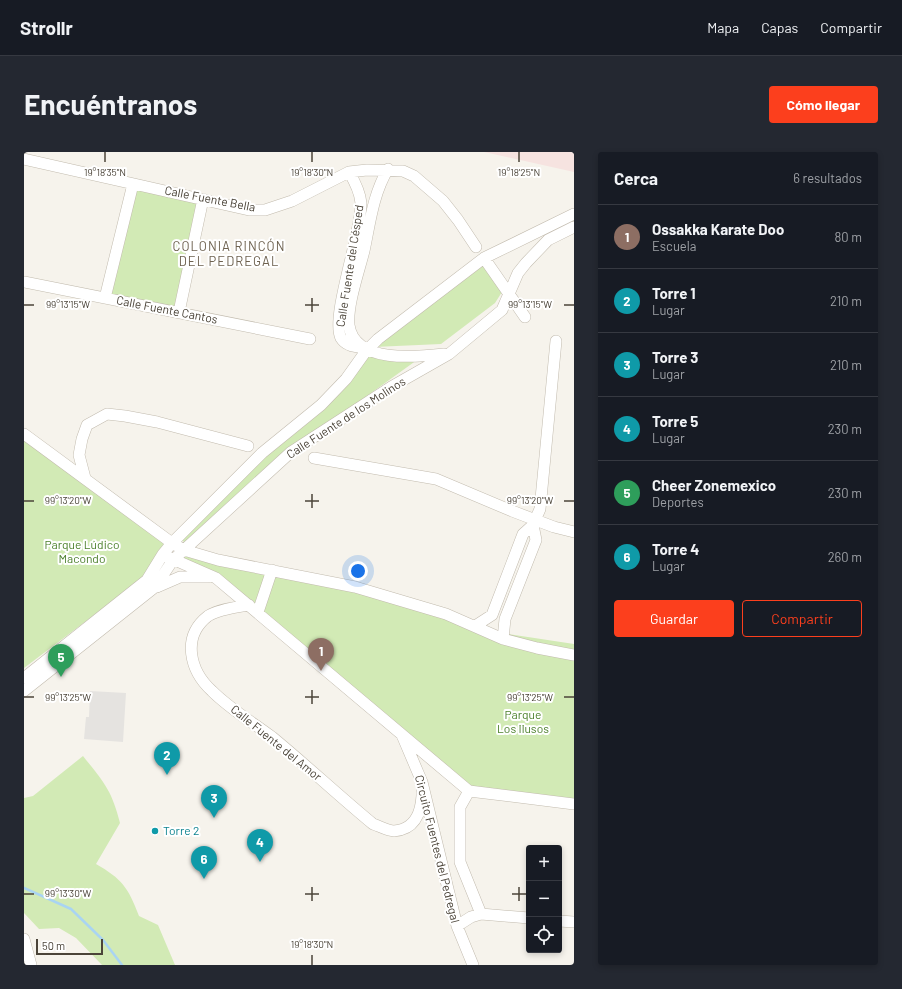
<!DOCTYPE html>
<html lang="es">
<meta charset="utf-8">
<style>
:root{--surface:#171b24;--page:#242831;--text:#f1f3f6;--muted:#9ea1a6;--line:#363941;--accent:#fc3f1d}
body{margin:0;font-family:Barlow,sans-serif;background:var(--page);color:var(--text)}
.controls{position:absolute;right:12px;bottom:12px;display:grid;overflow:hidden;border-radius:4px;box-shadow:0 2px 6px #0003}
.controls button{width:36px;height:36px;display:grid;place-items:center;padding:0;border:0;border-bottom:1px solid var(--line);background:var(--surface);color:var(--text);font:20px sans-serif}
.scale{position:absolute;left:12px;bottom:10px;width:67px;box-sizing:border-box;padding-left:4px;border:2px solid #4b4439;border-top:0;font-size:11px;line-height:14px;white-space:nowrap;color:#4b4439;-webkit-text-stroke:3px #fff;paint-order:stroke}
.you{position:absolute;left:334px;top:419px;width:14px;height:14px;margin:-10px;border:3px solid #fff;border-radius:50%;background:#1a73e8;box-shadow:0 0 0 6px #1a73e833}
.badge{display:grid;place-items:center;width:26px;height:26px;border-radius:50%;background:var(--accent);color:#fff;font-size:13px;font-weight:700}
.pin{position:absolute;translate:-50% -33px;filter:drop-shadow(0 1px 2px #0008)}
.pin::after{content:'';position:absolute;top:21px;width:14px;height:12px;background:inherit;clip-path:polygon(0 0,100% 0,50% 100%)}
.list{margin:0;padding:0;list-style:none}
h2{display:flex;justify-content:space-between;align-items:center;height:52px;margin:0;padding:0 16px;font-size:17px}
h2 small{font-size:13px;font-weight:400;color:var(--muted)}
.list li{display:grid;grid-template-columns:26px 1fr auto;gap:12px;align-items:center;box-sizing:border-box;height:64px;padding:0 16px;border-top:1px solid var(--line)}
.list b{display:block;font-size:15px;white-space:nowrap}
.list p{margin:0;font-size:13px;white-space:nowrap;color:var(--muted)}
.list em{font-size:13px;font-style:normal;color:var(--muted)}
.actions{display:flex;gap:8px;padding:12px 16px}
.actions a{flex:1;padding:9px 0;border:1px solid var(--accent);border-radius:4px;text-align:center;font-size:14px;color:var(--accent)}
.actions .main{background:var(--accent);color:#fff}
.icon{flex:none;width:22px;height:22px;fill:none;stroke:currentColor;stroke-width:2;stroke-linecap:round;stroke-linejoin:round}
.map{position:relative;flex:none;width:550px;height:813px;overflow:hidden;border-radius:4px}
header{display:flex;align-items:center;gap:24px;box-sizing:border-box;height:56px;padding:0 20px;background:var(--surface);border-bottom:1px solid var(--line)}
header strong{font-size:19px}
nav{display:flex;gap:22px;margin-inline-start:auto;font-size:14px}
.intro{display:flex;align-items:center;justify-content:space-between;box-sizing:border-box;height:96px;padding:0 24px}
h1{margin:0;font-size:28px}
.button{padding:10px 18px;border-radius:4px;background:var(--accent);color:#fff;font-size:14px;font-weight:700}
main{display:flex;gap:24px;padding:0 24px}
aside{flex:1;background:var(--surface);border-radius:4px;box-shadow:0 2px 6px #0003}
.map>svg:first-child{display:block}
.medical{fill:#f6e3e0}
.green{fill:#d2eab5}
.parking{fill:#e5e3e0}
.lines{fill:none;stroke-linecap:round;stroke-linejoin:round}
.stream{stroke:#a9d4f2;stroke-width:2.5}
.minor-casing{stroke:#c2bbae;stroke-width:12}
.minor{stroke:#fff;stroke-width:11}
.ticks{fill:none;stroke:#4b4439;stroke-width:1.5}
.culture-dot{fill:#0f9aa8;stroke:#fff;stroke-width:1.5}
.labels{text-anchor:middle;stroke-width:4;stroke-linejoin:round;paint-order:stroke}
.street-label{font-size:12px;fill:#4b4439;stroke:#fff}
.park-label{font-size:12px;fill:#4a7f2a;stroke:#fff}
.culture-label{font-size:12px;fill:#0d838f;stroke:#fff;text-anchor:start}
.neighbourhood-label{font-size:13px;letter-spacing:1px;fill:#6e6250;stroke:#fff}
.ticks-label{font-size:10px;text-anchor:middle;fill:#4b4439;stroke:#fff;stroke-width:4;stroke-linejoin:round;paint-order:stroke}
</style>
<header>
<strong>Strollr</strong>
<nav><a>Mapa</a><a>Capas</a><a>Compartir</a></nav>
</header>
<div class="intro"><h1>Encuéntranos</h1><a class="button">Cómo llegar</a></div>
<main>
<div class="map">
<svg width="550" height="813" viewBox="0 0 550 813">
<rect width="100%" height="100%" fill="#f6f3ec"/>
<!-- medical -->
<path class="medical" d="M460 0H550V20Z"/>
<!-- green -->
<path class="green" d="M111 35 175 49 152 157 85 142Z
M456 109 478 140 471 151 417 192 350 195Z
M343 204 393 208 322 259 163 393 157 387Z
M0 287 144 391 119 426 0 516Z
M160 398 248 418 484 482 550 492V652L445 639 193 426 149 408Z
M59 604C79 629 88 638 96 671L72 712C98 727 104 735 115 764L134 773 151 813H78L52 786 35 776 15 777 0 761V646L9 644Z"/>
<!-- parking -->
<path class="parking" d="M66 539 102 541 99 590 60 587 62 565H65Z"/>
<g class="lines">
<!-- stream -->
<path class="stream" d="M0 736 47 757 79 788 98 813"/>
<defs>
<path id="minor" d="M0 7 225 58H241L268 49 325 20 343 18 379 19 390 24 419 49 434 68 452 95
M364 17C349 42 346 71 340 99 335 119 323 153 325 173 330 212 393 205 420 202
M325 20C331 30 336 40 337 51 338 80 306 166 317 186 322 194 330 195 338 195
M460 106 501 165
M0 130 286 187
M81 146 109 32
M155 160 179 47
M0 282 148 391 160 398 194 408 331 435 422 462 479 487 513 496 550 503
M290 306 412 327 488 359 530 375 550 380
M61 326 55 303 58 287 63 273 83 262 101 264 133 270 224 294
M144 405 192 426 445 639 550 652
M133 435 156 425H184
M225 453C213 455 195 457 184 464 157 485 166 519 188 539 206 557 228 570 248 585 282 613 315 644 349 672 355 674 364 679 370 679 397 677 399 650 398 630
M234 460 248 418
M451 474 468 463 499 382 509 373 516 357 532 189
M479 487 481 467 512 388 509 373
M0 526 123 428 139 402 148 391 238 301 297 253 322 227 342 199 354 187 460 106 550 62
M0 539 131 435 149 408 267 300 367 235 425 202 478 158 494 121 502 111 524 88 550 75
M378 583 398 630 433 774 449 813
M445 639 436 655V710L457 762
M535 769 550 770
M433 774 447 765 457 762 505 766
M0 787 7 813"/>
</defs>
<!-- minor casing -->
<use href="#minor" class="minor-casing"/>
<!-- minor -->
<use href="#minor" class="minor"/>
</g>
<!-- ticks -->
<path class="ticks" d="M81 0V10M288 0V10M495 0V10M288 146V160M0 153H10M281 153H295M540 153H550M288 342V356M0 349H10M281 349H295M540 349H550M288 538V552M0 545H10M281 545H295M540 545H550M288 735V749M495 735V749M0 742H10M281 742H295M488 742H502M288 803V813"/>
<!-- markers -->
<circle class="culture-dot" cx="131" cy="679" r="4"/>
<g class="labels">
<!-- street labels -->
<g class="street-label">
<text transform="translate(186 47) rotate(11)" y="4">Calle Fuente Bella</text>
<text transform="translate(326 114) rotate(-81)" y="4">Calle Fuente del Césped</text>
<text transform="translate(143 158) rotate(11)" y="4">Calle Fuente Cantos</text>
<text transform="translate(322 266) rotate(-33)" y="4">Calle Fuente de los Molinos</text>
<text transform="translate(252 591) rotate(39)" y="4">Calle Fuente del Amor</text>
<text transform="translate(413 697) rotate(76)" y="4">Circuito Fuentes del Pedregal</text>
</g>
<!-- park labels -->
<g class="park-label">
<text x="58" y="397">Parque Lúdico<tspan x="58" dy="14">Macondo</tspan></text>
<text x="499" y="567">Parque<tspan x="499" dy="14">Los Ilusos</tspan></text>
</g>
<!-- culture labels -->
<g class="culture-label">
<text x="139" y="683">Torre 2</text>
</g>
<!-- neighbourhood labels -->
<g class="neighbourhood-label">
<text x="205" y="99">COLONIA RINCÓN<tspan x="205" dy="15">DEL PEDREGAL</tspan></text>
</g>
</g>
<g class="ticks-label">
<text x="81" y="24">19°18'35"N</text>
<text x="288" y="24">19°18'30"N</text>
<text x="495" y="24">19°18'25"N</text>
<text x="506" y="156">99°13'15"W</text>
<text x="44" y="156">99°13'15"W</text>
<text x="506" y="352">99°13'20"W</text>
<text x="44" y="352">99°13'20"W</text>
<text x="506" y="549">99°13'25"W</text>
<text x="44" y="549">99°13'25"W</text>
<text x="44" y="745">99°13'30"W</text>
<text x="288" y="796">19°18'30"N</text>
</g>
</svg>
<div class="controls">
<button>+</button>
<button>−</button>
<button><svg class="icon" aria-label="locate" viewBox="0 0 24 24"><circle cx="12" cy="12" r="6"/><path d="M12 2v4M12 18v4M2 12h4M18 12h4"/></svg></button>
</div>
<div class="scale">50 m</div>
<div class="you"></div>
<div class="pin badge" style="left:297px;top:519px;background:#8d6e63">1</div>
<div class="pin badge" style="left:143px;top:623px;background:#0f9aa8">2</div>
<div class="pin badge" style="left:190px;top:666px;background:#0f9aa8">3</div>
<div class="pin badge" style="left:236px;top:710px;background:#0f9aa8">4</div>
<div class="pin badge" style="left:37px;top:525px;background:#2e9e5b">5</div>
<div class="pin badge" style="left:180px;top:727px;background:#0f9aa8">6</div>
</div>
<aside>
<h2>Cerca<small>6 resultados</small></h2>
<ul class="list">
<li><span class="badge" style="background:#8d6e63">1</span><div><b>Ossakka Karate Doo</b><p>Escuela</p></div><em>80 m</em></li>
<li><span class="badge" style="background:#0f9aa8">2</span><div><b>Torre 1</b><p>Lugar</p></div><em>210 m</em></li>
<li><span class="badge" style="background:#0f9aa8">3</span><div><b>Torre 3</b><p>Lugar</p></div><em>210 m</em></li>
<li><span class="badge" style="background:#0f9aa8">4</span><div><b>Torre 5</b><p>Lugar</p></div><em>230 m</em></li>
<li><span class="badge" style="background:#2e9e5b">5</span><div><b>Cheer Zonemexico</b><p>Deportes</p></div><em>230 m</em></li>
<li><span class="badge" style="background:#0f9aa8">6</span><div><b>Torre 4</b><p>Lugar</p></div><em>260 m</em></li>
</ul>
<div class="actions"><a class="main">Guardar</a><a>Compartir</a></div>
</aside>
</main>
